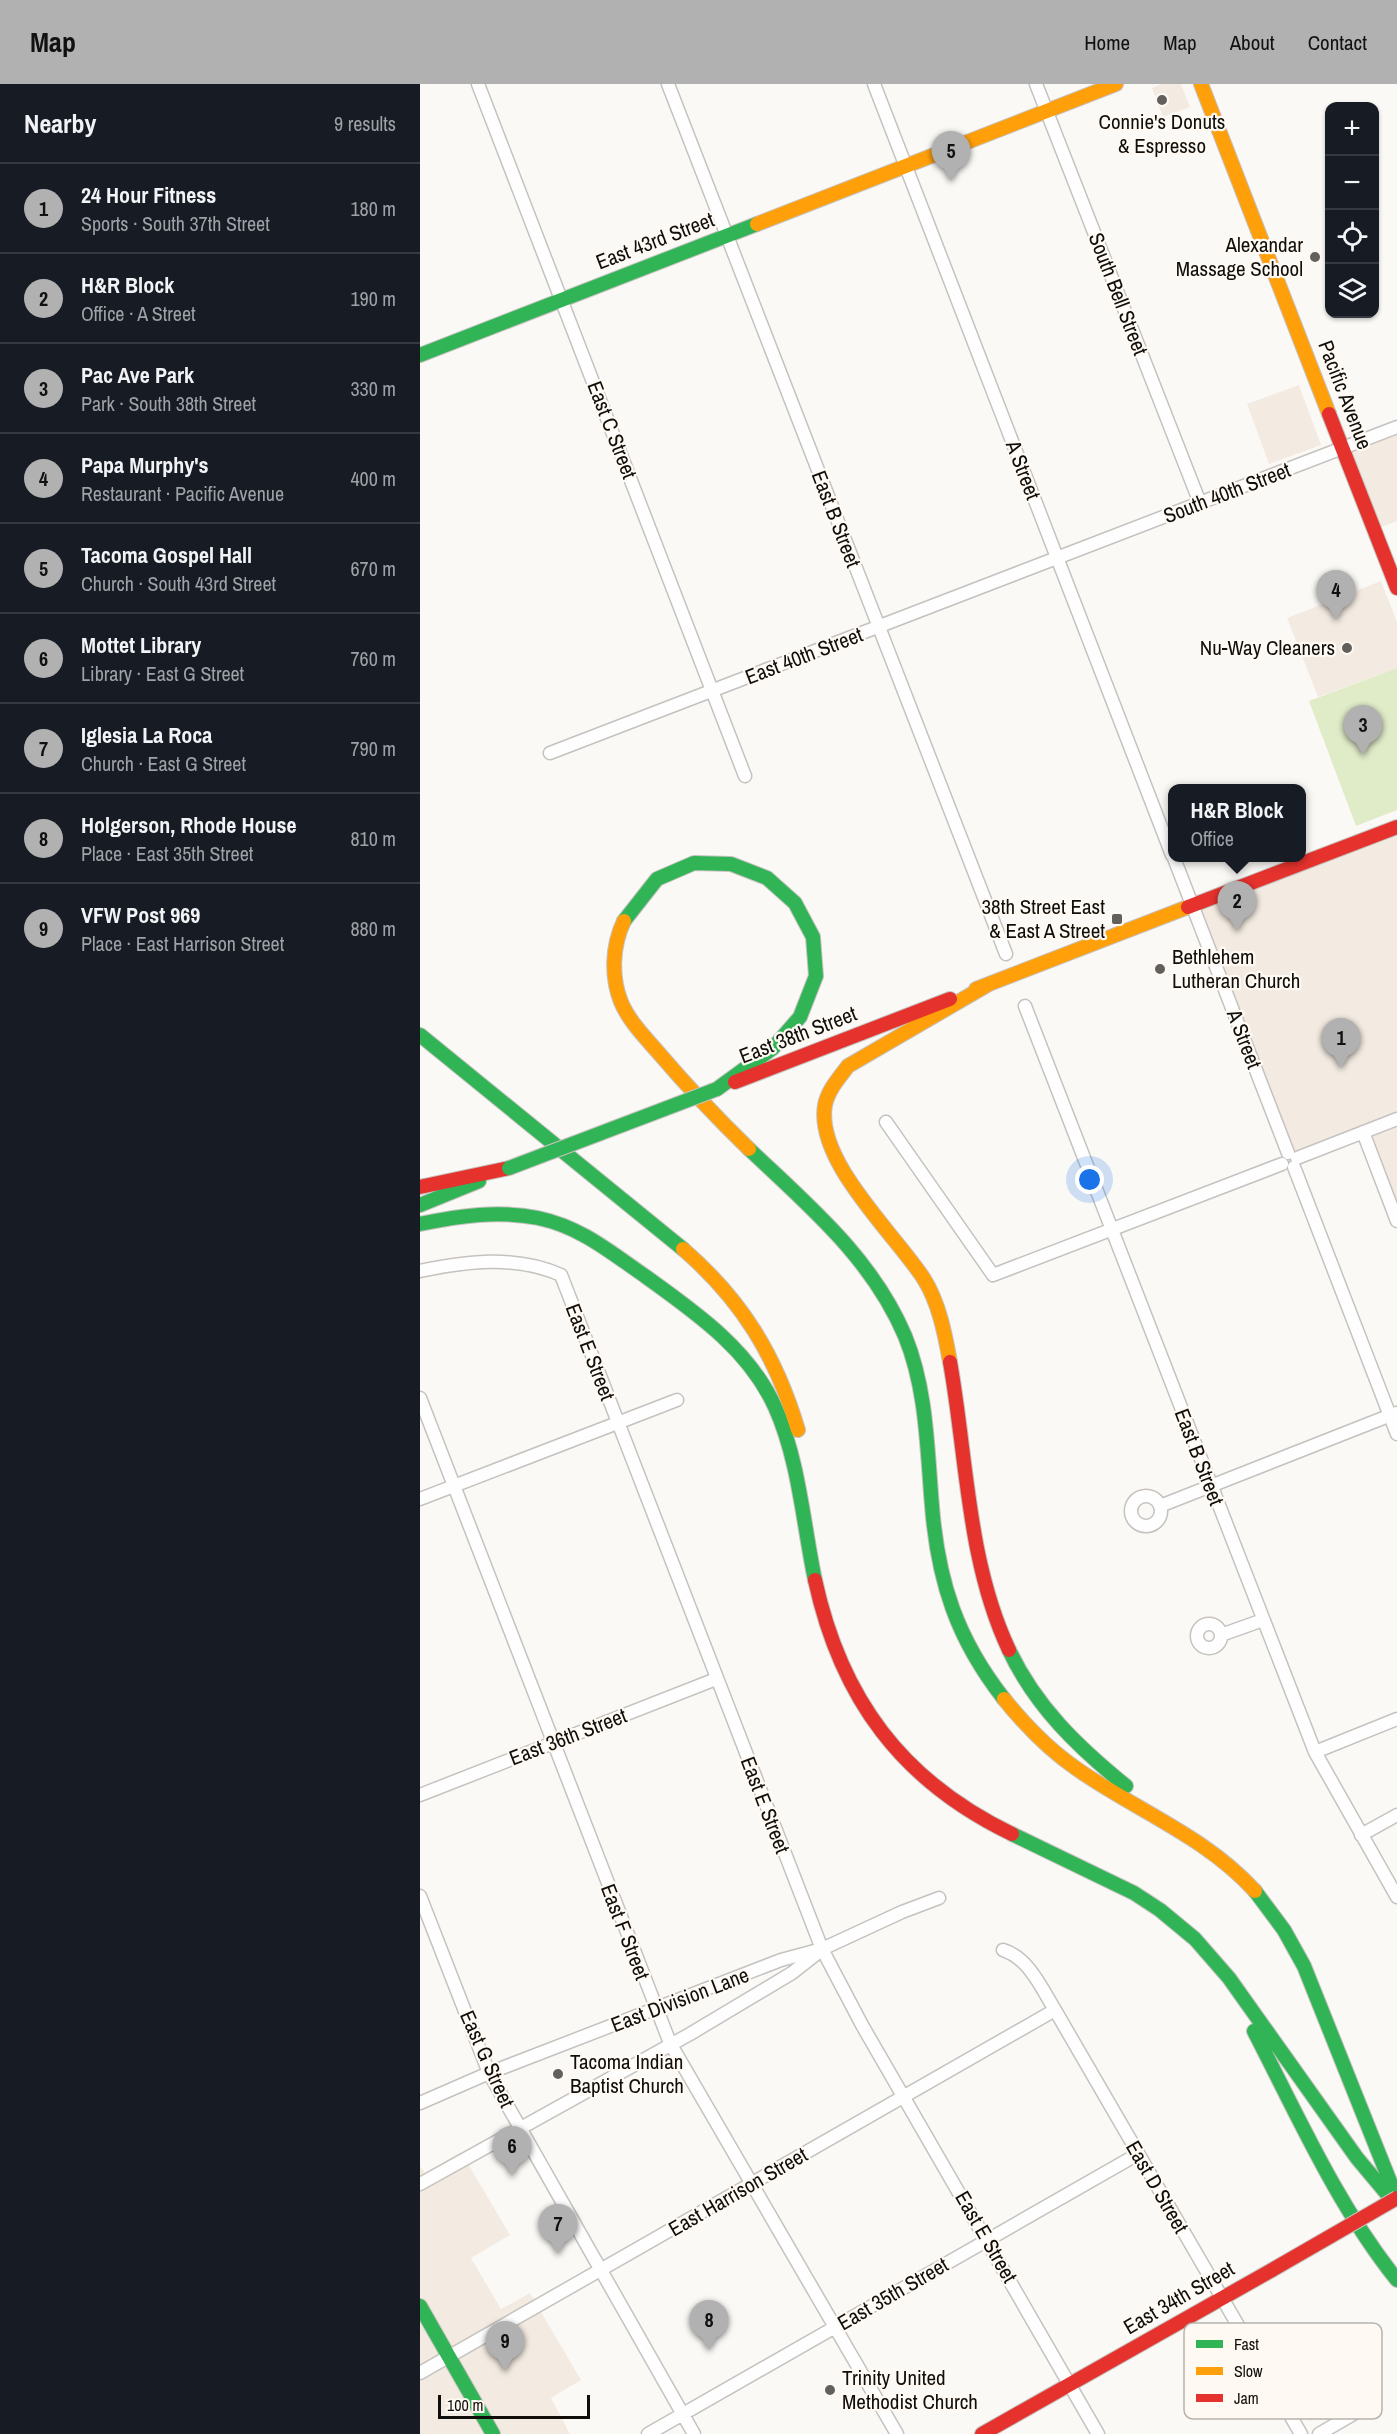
<!DOCTYPE html>
<meta charset="utf-8">
<style>
:root{--surface:#171b24;--page:#20242c;--text:#f1f3f6;--muted:#9ea1a6;--line:#363941;--accent:#b1b1b1}
body{margin:0;font-family:"Archivo Narrow",sans-serif;background:var(--page);color:var(--text)}
.controls{position:absolute;right:18px;top:18px;display:grid;overflow:hidden;border-radius:12px;box-shadow:0 2px 4px #0004}
.controls button{width:54px;height:54px;display:grid;place-items:center;padding:0;border:0;border-bottom:2px solid var(--line);background:var(--surface);color:var(--text);font:30px sans-serif}
.scale{position:absolute;left:18px;bottom:15px;width:152px;box-sizing:border-box;padding-left:6px;border:3px solid #100e0a;border-top:0;font-size:16px;line-height:21px;white-space:nowrap;color:#100e0a;-webkit-text-stroke:4px #fef9f3;paint-order:stroke}
.you{position:absolute;left:670px;top:1096px;width:21px;height:21px;margin:-15px;border:4px solid #fff;border-radius:50%;background:#1a73e8;box-shadow:0 0 0 9px #1a73e833}
.badge{display:grid;place-items:center;width:39px;height:39px;border-radius:50%;background:var(--accent);color:#111;font-size:20px;font-weight:700}
.pin{position:absolute;translate:-50% -50px;filter:drop-shadow(0 2px 3px #0008)}
.pin::after{content:'';position:absolute;top:32px;width:21px;height:18px;background:inherit;clip-path:polygon(0 0,100% 0,50% 100%)}
.popup{position:absolute;left:748px;top:700px;width:138px;height:78px;box-sizing:border-box;display:grid;place-content:center;border-radius:12px;background:var(--surface);filter:drop-shadow(0 2px 4px #0005);font-size:20px;white-space:nowrap;color:var(--muted)}
.popup b{font-size:22px;color:var(--text)}
.popup::after{content:'';position:absolute;left:50%;top:100%;margin-left:-12px;border:12px solid transparent;border-top-color:var(--surface)}
.list{margin:0;padding:0;list-style:none}
h2{display:flex;justify-content:space-between;align-items:center;height:78px;margin:0;padding:0 24px;font-size:26px}
h2 small{font-size:20px;font-weight:400;color:var(--muted)}
.list li{display:grid;grid-template-columns:39px 1fr auto;gap:18px;align-items:center;box-sizing:border-box;height:90px;padding:0 24px;border-top:2px solid var(--line)}
.list b{display:block;font-size:22px;white-space:nowrap}
.list p{margin:0;font-size:20px;white-space:nowrap;color:var(--muted)}
.list em{font-size:20px;font-style:normal;color:var(--muted)}
.icon{flex:none;width:33px;height:33px;fill:none;stroke:currentColor;stroke-width:2;stroke-linecap:round;stroke-linejoin:round}
.map{position:relative;flex:none;width:977px;height:2350px;overflow:hidden}
header{display:flex;align-items:center;gap:36px;box-sizing:border-box;height:84px;padding:0 30px;background:var(--accent);color:#111}
header strong{font-size:28px}
nav{display:flex;gap:33px;margin-inline-start:auto;font-size:21px}
main{display:flex}
aside{flex:1;background:var(--surface)}
.map>svg:first-child{display:block}
.built{fill:#f3ebe1}
.green{fill:#e0ebc8}
.lines{fill:none;stroke-linecap:round;stroke-linejoin:round}
.street-casing{stroke:#c5c2bf;stroke-width:15}
.fast-casing{stroke:#c5c2bf;stroke-width:16}
.slow-casing{stroke:#c5c2bf;stroke-width:16}
.jam-casing{stroke:#c5c2bf;stroke-width:16}
.street{stroke:#fefefe;stroke-width:12}
.fast{stroke:#30b455;stroke-width:14}
.slow{stroke:#ff9f0a;stroke-width:14}
.jam{stroke:#e5322d;stroke-width:14}
.fast-bridge-casing{stroke:#c5c2bf;stroke-width:16;stroke-linecap:butt}
.jam-bridge-casing{stroke:#c5c2bf;stroke-width:16;stroke-linecap:butt}
.fast-bridge{stroke:#30b455;stroke-width:14}
.jam-bridge{stroke:#e5322d;stroke-width:14}
.poi-dot{fill:#62605d;stroke:#fef9f3;stroke-width:2}
.labels{text-anchor:middle;stroke-width:4.5;stroke-linejoin:round;paint-order:stroke}
.poi-label{font-size:21px;fill:#100e0a;stroke:#fef9f3;text-anchor:end}
.street-label{font-size:21px;fill:#100e0a;stroke:#fef9f3}
.key{fill:#fef9f3;stroke:#b7b2ad;stroke-width:1.5}
.key-label{font-size:16px;fill:#100e0a}
</style>
<header>
<strong>Map</strong>
<nav><a>Home</a><a>Map</a><a>About</a><a>Contact</a></nav>
</header>
<main>
<aside>
<h2>Nearby<small>9 results</small></h2>
<ul class="list">
<li><span class="badge">1</span><div><b>24 Hour Fitness</b><p>Sports · South 37th Street</p></div><em>180 m</em></li>
<li><span class="badge">2</span><div><b>H&amp;R Block</b><p>Office · A Street</p></div><em>190 m</em></li>
<li><span class="badge">3</span><div><b>Pac Ave Park</b><p>Park · South 38th Street</p></div><em>330 m</em></li>
<li><span class="badge">4</span><div><b>Papa Murphy's</b><p>Restaurant · Pacific Avenue</p></div><em>400 m</em></li>
<li><span class="badge">5</span><div><b>Tacoma Gospel Hall</b><p>Church · South 43rd Street</p></div><em>670 m</em></li>
<li><span class="badge">6</span><div><b>Mottet Library</b><p>Library · East G Street</p></div><em>760 m</em></li>
<li><span class="badge">7</span><div><b>Iglesia La Roca</b><p>Church · East G Street</p></div><em>790 m</em></li>
<li><span class="badge">8</span><div><b>Holgerson, Rhode House</b><p>Place · East 35th Street</p></div><em>810 m</em></li>
<li><span class="badge">9</span><div><b>VFW Post 969</b><p>Place · East Harrison Street</p></div><em>880 m</em></li>
</ul>
</aside>
<div class="map">
<svg width="977" height="2350" viewBox="0 0 977 2350">
<rect width="100%" height="100%" fill="#fbf9f6"/>
<!-- built -->
<path class="built" d="M742 0H761L770 23 743 33 732 4Z
M879 301 901 361 849 380 827 320Z
M977 343V437L954 446 922 364Z
M961 497 977 538V584L898 613 867 534Z
M977 743V1137L943 1048 871 1076 772 821Z
M41 2068 90 2151 51 2174 81 2225 110 2209 161 2296 131 2314 150 2350H0V2082L5 2089Z
M917 2246 950 2304 891 2337 858 2279Z"/>
<!-- green -->
<path class="green" d="M977 584V726L936 742 889 617Z"/>
<g class="lines">
<defs>
<path id="street" d="M58 0 325 692
M248 0 586 870
M454 0 752 771
M616 0 780 419
M130 669 977 343
M754 774 868 1069
M605 922 895 1668 977 1813
M466 1038 573 1191 862 1080
M943 1048 977 1137
M877 1074 977 1035
M874 1083 977 1350
M0 1187C47 1177 96 1171 141 1191L402 1865 442 1941 678 2350
M0 1314 250 1959 477 2350
M711 1427a15 15 0 1 1 30 0a15 15 0 1 1-30 0Z
M0 1415 257 1316
M740 1422 976 1329
M777 1552a12 12 0 1 1 24 0a12 12 0 1 1-24 0Z
M801 1551 843 1536
M895 1668 977 1635
M0 1711 296 1595
M941 1751 977 1731
M0 1812 69 1989 274 2350
M583 1866C609 1874 622 1905 635 1926L881 2350
M0 2019 69 1989 361 1876 402 1865 482 1828 519 1814
M0 2100 270 1950 372 1889 400 1867
M0 2289 635 1926
M228 2350 718 2070
M899 2350 935 2329"/>
<path id="fast" d="M0 271 337 140
M204 837 237 795 274 779 311 780 347 794 375 819 393 853 396 892 380 933 353 964 297 1005
M0 951 263 1165
M329 1065C389 1122 452 1174 485 1252 507 1306 507 1365 512 1422 518 1498 537 1555 584 1615
M0 1121 59 1097
M0 1140C39 1132 78 1126 118 1134 161 1143 190 1168 225 1192 275 1228 329 1265 355 1323 379 1376 383 1439 395 1496
M589 1566C616 1623 658 1663 706 1702
M592 1750 714 1809 740 1826 775 1855 809 1894 937 2074 968 2111
M835 1807 864 1846 884 1882 977 2115
M834 1947C878 2032 917 2121 977 2196
M0 2222 73 2350"/>
<path id="slow" d="M781 0 909 330
M337 140 696 0
M204 837C192 862 191 893 201 918 209 937 224 952 237 967 266 1001 296 1033 329 1065
M556 905 768 823
M263 1165C322 1216 356 1272 378 1346
M530 1278C525 1250 519 1219 504 1195 475 1150 395 1077 405 1021 408 1006 419 994 428 982L569 900
M584 1615C605 1641 629 1666 657 1685 717 1727 785 1752 835 1807"/>
<path id="jam" d="M909 330 977 504
M768 823 977 743
M315 998 530 915
M0 1103 89 1084
M530 1278C547 1373 547 1477 589 1566
M395 1496C421 1615 482 1697 592 1750
M562 2350 852 2186"/>
</defs>
<!-- street casing -->
<use href="#street" class="street-casing"/>
<!-- fast casing -->
<use href="#fast" class="fast-casing"/>
<!-- slow casing -->
<use href="#slow" class="slow-casing"/>
<!-- jam casing -->
<use href="#jam" class="jam-casing"/>
<!-- street -->
<use href="#street" class="street"/>
<!-- fast -->
<use href="#fast" class="fast"/>
<!-- slow -->
<use href="#slow" class="slow"/>
<!-- jam -->
<use href="#jam" class="jam"/>
<defs>
<path id="fast-bridge" d="M89 1084 297 1005"/>
<path id="jam-bridge" d="M852 2186 977 2114"/>
</defs>
<!-- fast-bridge casing -->
<use href="#fast-bridge" class="fast-bridge-casing"/>
<!-- jam-bridge casing -->
<use href="#jam-bridge" class="jam-bridge-casing"/>
<!-- fast-bridge -->
<use href="#fast-bridge" class="fast-bridge"/>
<!-- jam-bridge -->
<use href="#jam-bridge" class="jam-bridge"/>
</g>
<!-- markers -->
<g class="poi-dot">
<circle cx="742" cy="16" r="6"/>
<circle cx="895" cy="173" r="6"/>
<circle cx="927" cy="564" r="6"/>
<rect x="691" y="829" width="12" height="12" rx="3"/>
<circle cx="740" cy="885" r="6"/>
<circle cx="138" cy="1990" r="6"/>
<circle cx="410" cy="2306" r="6"/>
</g>
<g class="labels">
<!-- poi labels -->
<g class="poi-label">
<text x="742" y="45" text-anchor="middle">Connie's Donuts<tspan x="742" dy="24">&amp; Espresso</tspan></text>
<text x="883" y="168">Alexandar<tspan x="883" dy="24">Massage School</tspan></text>
<text x="915" y="571">Nu-Way Cleaners</text>
<text x="685" y="830">38th Street East<tspan x="685" dy="24">&amp; East A Street</tspan></text>
<text x="752" y="880" text-anchor="start">Bethlehem<tspan x="752" dy="24">Lutheran Church</tspan></text>
<text x="150" y="1985" text-anchor="start">Tacoma Indian<tspan x="150" dy="24">Baptist Church</tspan></text>
<text x="422" y="2301" text-anchor="start">Trinity United<tspan x="422" dy="24">Methodist Church</tspan></text>
</g>
<!-- street labels -->
<g class="street-label">
<text transform="translate(235 157) rotate(-21)" y="7">East 43rd Street</text>
<text transform="translate(698 210) rotate(69)" y="7">South Bell Street</text>
<text transform="translate(925 311) rotate(69)" y="7">Pacific Avenue</text>
<text transform="translate(192 346) rotate(69)" y="7">East C Street</text>
<text transform="translate(603 386) rotate(69)" y="7">A Street</text>
<text transform="translate(807 409) rotate(-21)" y="7">South 40th Street</text>
<text transform="translate(416 435) rotate(69)" y="7">East B Street</text>
<text transform="translate(384 572) rotate(-21)" y="7">East 40th Street</text>
<text transform="translate(378 951) rotate(-21)" y="7">East 38th Street</text>
<text transform="translate(824 955) rotate(69)" y="7">A Street</text>
<text transform="translate(170 1268) rotate(69)" y="7">East E Street</text>
<text transform="translate(779 1373) rotate(69)" y="7">East B Street</text>
<text transform="translate(148 1653) rotate(-21)" y="7">East 36th Street</text>
<text transform="translate(345 1721) rotate(69)" y="7">East E Street</text>
<text transform="translate(205 1848) rotate(69)" y="7">East F Street</text>
<text transform="translate(260 1916) rotate(-21)" y="7">East Division Lane</text>
<text transform="translate(67 1975) rotate(66)" y="7">East G Street</text>
<text transform="translate(737 2103) rotate(60)" y="7">East D Street</text>
<text transform="translate(318 2108) rotate(-30)" y="7">East Harrison Street</text>
<text transform="translate(566 2153) rotate(60)" y="7">East E Street</text>
<text transform="translate(473 2210) rotate(-30)" y="7">East 35th Street</text>
<text transform="translate(759 2214) rotate(-30)" y="7">East 34th Street</text>
</g>
</g>
<!-- legend -->
<rect x="764" y="2239" width="198" height="96" rx="9" class="key"/>
<rect x="776" y="2256" width="27" height="8" fill="#30b455"/>
<rect x="776" y="2283" width="27" height="8" fill="#ff9f0a"/>
<rect x="776" y="2310" width="27" height="8" fill="#e5322d"/>
<g class="key-label">
<text x="814" y="2266">Fast</text>
<text x="814" y="2293">Slow</text>
<text x="814" y="2320">Jam</text>
</g>
</svg>
<div class="controls">
<button>+</button>
<button>−</button>
<button><svg class="icon" aria-label="locate" viewBox="0 0 24 24"><circle cx="12" cy="12" r="6"/><path d="M12 2v4M12 18v4M2 12h4M18 12h4"/></svg></button>
<button><svg class="icon" aria-label="layers" viewBox="0 0 24 24"><path d="M12 4l9 5-9 5-9-5zM3 14l9 5 9-5"/></svg></button>
</div>
<div class="scale">100 m</div>
<div class="you"></div>
<div class="pin badge" style="left:921px;top:984px">1</div>
<div class="pin badge" style="left:817px;top:847px">2</div>
<div class="popup"><b>H&amp;R Block</b>Office</div>
<div class="pin badge" style="left:943px;top:671px">3</div>
<div class="pin badge" style="left:916px;top:536px">4</div>
<div class="pin badge" style="left:531px;top:97px">5</div>
<div class="pin badge" style="left:92px;top:2092px">6</div>
<div class="pin badge" style="left:138px;top:2170px">7</div>
<div class="pin badge" style="left:289px;top:2266px">8</div>
<div class="pin badge" style="left:85px;top:2287px">9</div>
</div>
</main>
